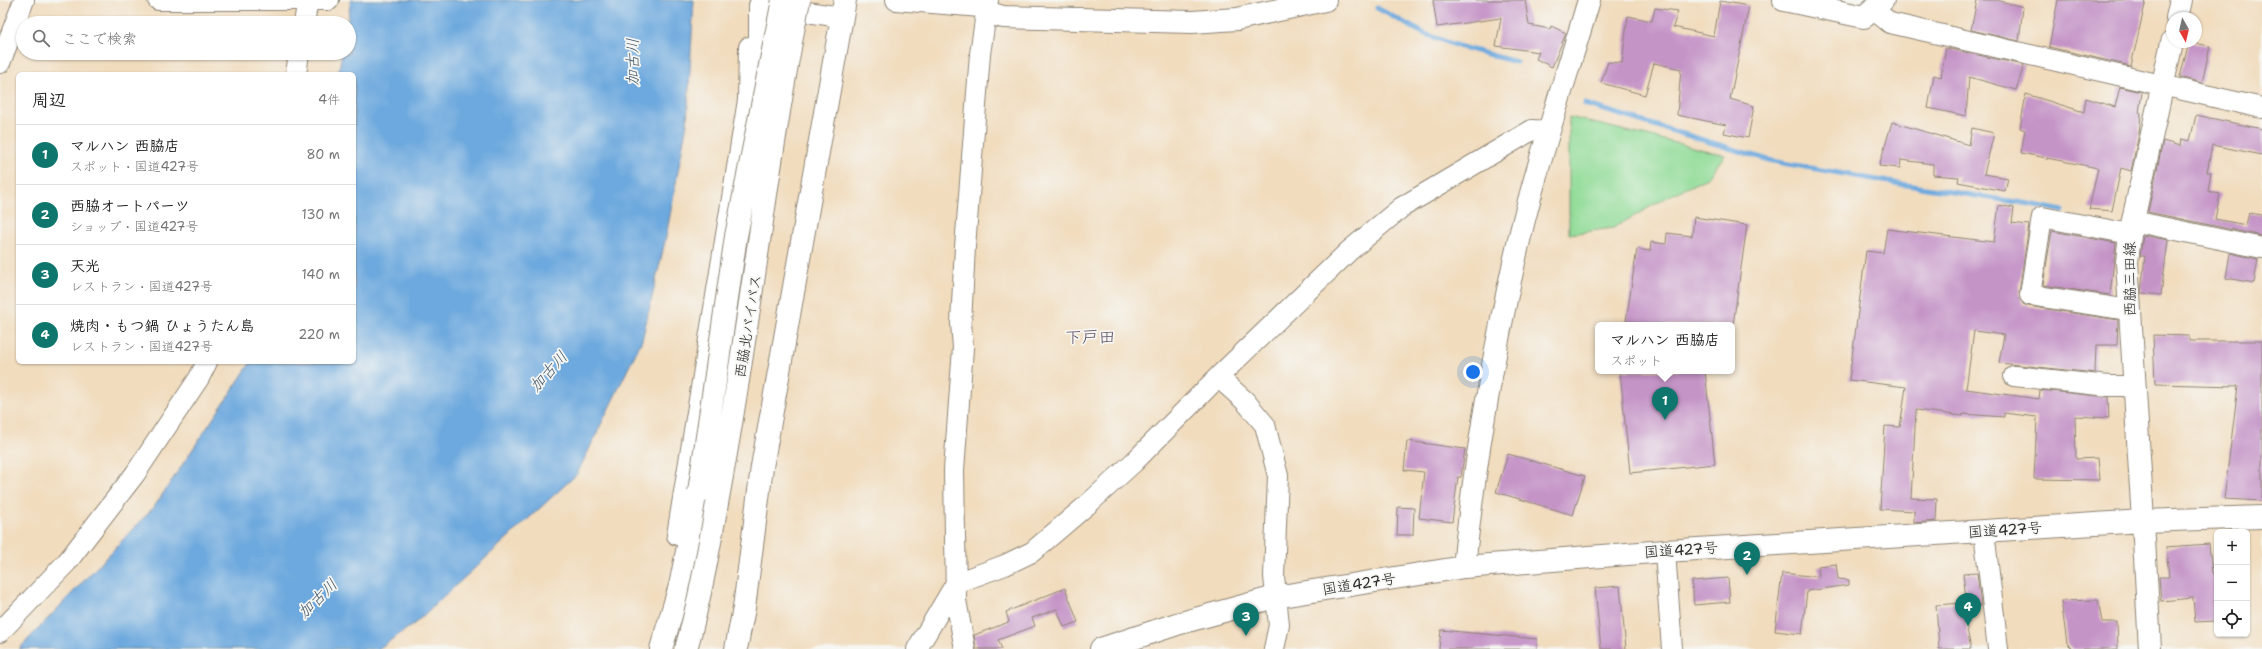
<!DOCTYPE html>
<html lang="ja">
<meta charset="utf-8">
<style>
:root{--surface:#fff;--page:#f2f2f2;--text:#222;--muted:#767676;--line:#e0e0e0;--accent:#0f766e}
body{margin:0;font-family:"Shantell Sans","Klee One",sans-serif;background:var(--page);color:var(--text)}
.controls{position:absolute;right:12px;bottom:12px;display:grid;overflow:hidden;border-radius:6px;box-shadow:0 1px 3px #0004}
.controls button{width:36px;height:36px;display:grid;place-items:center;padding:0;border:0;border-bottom:1px solid var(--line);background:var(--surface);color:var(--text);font:20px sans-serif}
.compass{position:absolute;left:2166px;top:12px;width:36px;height:36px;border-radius:50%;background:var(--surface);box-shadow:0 1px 3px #0004;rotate:172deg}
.you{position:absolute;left:1473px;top:372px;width:14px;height:14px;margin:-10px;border:3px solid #fff;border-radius:50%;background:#1a73e8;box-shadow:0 0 0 6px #1a73e833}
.badge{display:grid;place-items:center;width:26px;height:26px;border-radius:50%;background:var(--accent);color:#fff;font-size:13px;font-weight:700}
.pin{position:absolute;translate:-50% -33px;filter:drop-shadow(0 1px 2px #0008)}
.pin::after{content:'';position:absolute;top:21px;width:14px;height:12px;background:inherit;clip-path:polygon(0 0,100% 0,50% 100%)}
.popup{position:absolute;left:1595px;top:322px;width:140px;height:52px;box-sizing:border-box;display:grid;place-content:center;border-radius:6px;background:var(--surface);filter:drop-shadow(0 1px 3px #0005);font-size:13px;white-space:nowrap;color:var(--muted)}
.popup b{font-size:15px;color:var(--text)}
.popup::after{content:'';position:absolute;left:50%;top:100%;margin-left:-8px;border:8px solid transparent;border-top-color:var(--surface)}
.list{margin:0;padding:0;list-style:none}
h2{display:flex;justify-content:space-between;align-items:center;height:52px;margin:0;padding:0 16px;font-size:17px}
h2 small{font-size:13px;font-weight:400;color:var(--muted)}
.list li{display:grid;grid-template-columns:26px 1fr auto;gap:12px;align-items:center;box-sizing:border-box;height:60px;padding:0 16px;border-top:1px solid var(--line)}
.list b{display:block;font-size:15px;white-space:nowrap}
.list p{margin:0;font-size:13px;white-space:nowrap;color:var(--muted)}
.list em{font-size:13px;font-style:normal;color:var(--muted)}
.icon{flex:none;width:22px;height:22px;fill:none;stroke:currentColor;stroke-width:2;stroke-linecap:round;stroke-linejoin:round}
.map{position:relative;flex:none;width:2262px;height:649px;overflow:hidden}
.search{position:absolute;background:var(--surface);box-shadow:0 1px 3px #0004;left:16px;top:16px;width:340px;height:44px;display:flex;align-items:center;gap:10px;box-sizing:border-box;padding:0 14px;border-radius:22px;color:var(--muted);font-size:15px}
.panel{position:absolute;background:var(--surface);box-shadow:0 1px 3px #0004;left:16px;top:72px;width:340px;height:292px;border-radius:6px}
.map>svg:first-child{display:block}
.green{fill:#92dc98;stroke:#5e8462}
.water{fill:#6da9de;stroke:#4c6a84}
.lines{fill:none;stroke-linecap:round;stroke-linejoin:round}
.stream{stroke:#6da9de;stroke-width:5}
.building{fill:#c594c7}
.minor-casing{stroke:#8e8474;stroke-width:22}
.tertiary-casing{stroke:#8e8474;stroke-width:24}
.primary-casing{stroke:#8e8474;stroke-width:24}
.trunk-casing{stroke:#8e8474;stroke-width:24}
.minor{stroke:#fff;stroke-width:20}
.tertiary{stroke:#fff;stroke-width:22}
.primary{stroke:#fff;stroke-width:22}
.trunk{stroke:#fff;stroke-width:22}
.trunk-bridge-casing{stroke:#8e8474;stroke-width:24;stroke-linecap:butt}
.trunk-bridge{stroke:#fff;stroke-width:22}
.labels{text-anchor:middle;stroke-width:3.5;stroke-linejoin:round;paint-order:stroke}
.street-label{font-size:15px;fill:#2b2b2b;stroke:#f6f6f2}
.water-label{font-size:16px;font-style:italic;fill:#42576a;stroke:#f6f6f2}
.quarter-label{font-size:17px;fill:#615062;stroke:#f6f6f2}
</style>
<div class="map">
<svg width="2262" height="649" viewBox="0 0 2262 649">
<rect width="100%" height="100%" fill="#f6f6f2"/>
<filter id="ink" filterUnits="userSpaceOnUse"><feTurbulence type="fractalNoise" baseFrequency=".025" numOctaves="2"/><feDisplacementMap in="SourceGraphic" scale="8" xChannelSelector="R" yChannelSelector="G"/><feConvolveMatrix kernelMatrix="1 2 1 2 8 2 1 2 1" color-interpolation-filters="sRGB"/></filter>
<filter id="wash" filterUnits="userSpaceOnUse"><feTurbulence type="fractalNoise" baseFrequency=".012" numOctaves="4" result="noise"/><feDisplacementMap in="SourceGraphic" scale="16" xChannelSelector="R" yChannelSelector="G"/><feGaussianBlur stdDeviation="0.9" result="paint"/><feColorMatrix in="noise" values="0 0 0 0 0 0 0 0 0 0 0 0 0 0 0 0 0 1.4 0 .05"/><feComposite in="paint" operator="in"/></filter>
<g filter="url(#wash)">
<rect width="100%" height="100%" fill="#f1dcbd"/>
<!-- green -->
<path class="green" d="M1569 117 1725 155 1707 178 1671 195 1613 228 1569 234Z"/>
<!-- water -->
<path class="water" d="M351 0H694L687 123 666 237 642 340 577 474 414 624 378 649H19L154 507 251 362H354V74H338L342 53H349V23H347Z"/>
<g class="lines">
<!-- stream -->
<path class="stream" d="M1377 8 1425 34 1458 46 1516 62
M1585 104 1772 161 1900 184 2036 205 2063 211"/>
</g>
<g id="blocks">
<!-- building -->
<path class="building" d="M1433 0H1525L1529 25 1550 29 1551 26 1566 33 1552 67 1536 59 1539 52 1496 46 1501 18 1437 27Z
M1977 0H1997L2023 7 2019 41 1971 30Z
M2058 0H2146L2131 66 2049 47Z
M1720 1 1749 6 1730 99 1754 106 1748 138 1724 133 1726 125 1677 115 1681 69 1654 63 1645 95 1601 83 1608 62 1622 63 1628 16 1652 21 1655 8 1678 11 1673 27 1714 36Z
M2189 42 2210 46 2202 83 2180 77Z
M1946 48 2024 65 2016 90 1969 77 1966 116 1928 108 1934 75 1941 77Z
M2120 87 2142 92 2139 113 2141 114 2139 134 2131 171 2121 168 2112 211 2089 209 2098 168 2021 153 2025 130 2020 128 2026 94 2084 112 2086 98 2115 107Z
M2196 115 2262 129V155L2212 145 2207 172H2211L2208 191 2220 194 2215 219 2246 225 2249 213 2262 215V236L2148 212 2163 141 2180 146 2181 139 2190 141Z
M1892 122 1969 145 1972 128 1994 133 1984 174 2008 178 2005 191 1958 182 1959 177 1933 175V164L1901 160 1900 168 1879 166Z
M1999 205 2014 208 2012 223 2029 225 2019 293 2023 304 2028 306 2118 320 2117 345H2096L2095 373 1999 363 2004 335 1974 331 1966 389 2039 399 2040 390 2108 397 2109 418 2075 416 2076 459 2098 458 2100 480 2034 479 2037 417 2004 413V417L1963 414V416L1916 410 1911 498 1937 499 1936 521 1914 523V511L1880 509 1885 426 1900 427 1906 387 1849 380 1866 251 1883 253 1887 229 1994 242Z
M1694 217 1747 225 1733 325H1639V323L1626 321 1637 249 1650 251 1651 242 1666 244 1667 233 1692 236Z
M2052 231 2116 243 2110 295 2043 285Z
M2143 235 2168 240 2161 295 2141 293 2145 256H2140Z
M2230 253 2258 259 2254 283 2226 278Z
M2153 335 2189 336V341H2262V501L2224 499 2238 386 2155 384Z
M1620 371H1705L1715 464 1630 473Z
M1407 441 1465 449 1461 477H1458L1452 522 1419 518 1424 472 1404 470Z
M1508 454 1585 476 1573 515 1496 492Z
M1398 507 1414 508 1413 535H1397Z
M2209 544 2212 573H2217V621L2195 622 2193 598 2161 601 2159 577H2169L2166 547Z
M1836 564 1838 579 1849 580V585L1807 591 1802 634 1775 631 1782 573 1819 577 1818 566Z
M1977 573 1981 606 1967 607 1963 574Z
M1728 578 1730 602 1694 605 1692 581Z
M1620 586 1626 649H1601L1595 588Z
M1065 588 1078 622 1064 627 1057 609 1032 618 1035 626 998 640 1002 649H976L974 635 1009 622 1006 612Z
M2098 600 2102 622H2117L2118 649H2073L2067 643 2061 601Z
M1962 603 1971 649H1939L1936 605Z
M1441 630 1537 639V649H1439Z"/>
</g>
</g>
<g filter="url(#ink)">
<use href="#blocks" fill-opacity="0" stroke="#8e8474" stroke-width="1"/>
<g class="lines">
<defs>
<path id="minor" d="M158 0H329
M896 0 981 7 986 12
M1874 10 1890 23 2262 108
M304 23 308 0
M0 63 24 0
M296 74 299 53
M765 85 759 51V5L841 17
M2133 221 2262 248
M2129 310 2030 295 2042 217 2130 234
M2014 376 2109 386H2135
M1218 377 1245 401 1265 425 1278 476 1274 576 1279 625 1274 649
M1984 532 1998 649
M677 535 748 100 749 47
M1665 551 1672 649
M0 632 67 562 135 474 199 378 207 362
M917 649 956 583 1005 565 1032 552 1087 505 1134 462 1218 377 1349 251 1402 207 1532 130 1548 131
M965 649 956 600 954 470 963 348 961 323 965 247 980 54 988 0"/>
<path id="tertiary" d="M1784 0 1864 17 1883 0
M986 12 1003 17 1192 22 1237 19 1325 0
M1464 567C1475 456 1495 344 1520 236 1539 156 1566 78 1589 0"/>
<path id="primary" d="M2177 18 2181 0
M2172 42 2130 234 2127 262 2143 521 2262 517"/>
<path id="trunk" d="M661 649 680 586 699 492
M736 649 744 608 762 467 845 0
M1101 649 1177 624 1275 597 1464 567 1665 551 2143 521 2150 649"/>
</defs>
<!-- minor casing -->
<use href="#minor" class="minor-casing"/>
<!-- tertiary casing -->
<use href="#tertiary" class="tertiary-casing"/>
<!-- primary casing -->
<use href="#primary" class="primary-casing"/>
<!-- trunk casing -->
<use href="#trunk" class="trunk-casing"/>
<!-- minor -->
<use href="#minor" class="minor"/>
<!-- tertiary -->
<use href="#tertiary" class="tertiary"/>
<!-- primary -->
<use href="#primary" class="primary"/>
<!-- trunk -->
<use href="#trunk" class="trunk"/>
<defs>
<path id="trunk-bridge" d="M699 492 736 236 783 0
M686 649C701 596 710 542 720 487 750 325 767 161 799 0"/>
</defs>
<!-- trunk-bridge casing -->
<use href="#trunk-bridge" class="trunk-bridge-casing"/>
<!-- trunk-bridge -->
<use href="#trunk-bridge" class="trunk-bridge"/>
</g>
</g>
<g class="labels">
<!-- street labels -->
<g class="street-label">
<text transform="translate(2130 279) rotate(-90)" y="5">西脇三田線</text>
<text transform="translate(748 326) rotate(-81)" y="5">西脇北バイパス</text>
<text transform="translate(2005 530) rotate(-4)" y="5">国道427号</text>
<text transform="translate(1681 550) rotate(-4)" y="5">国道427号</text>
<text transform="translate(1359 584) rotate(-9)" y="5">国道427号</text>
</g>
<!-- water labels -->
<g class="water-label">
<text transform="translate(632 62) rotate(-90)" y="6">加古川</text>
<text transform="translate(548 371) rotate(-48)" y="6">加古川</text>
<text transform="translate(317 598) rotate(-44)" y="6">加古川</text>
</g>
<!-- quarter labels -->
<g class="quarter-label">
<text x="1090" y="343">下戸田</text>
</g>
</g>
</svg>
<div class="controls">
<button>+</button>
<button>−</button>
<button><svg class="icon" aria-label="locate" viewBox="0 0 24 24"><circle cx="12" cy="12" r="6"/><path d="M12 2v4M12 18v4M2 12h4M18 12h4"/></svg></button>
</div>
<svg class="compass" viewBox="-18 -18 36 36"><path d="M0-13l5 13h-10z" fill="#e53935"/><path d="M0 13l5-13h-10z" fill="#767676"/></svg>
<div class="you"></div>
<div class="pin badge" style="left:1665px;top:420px">1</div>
<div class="popup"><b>マルハン 西脇店</b>スポット</div>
<div class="pin badge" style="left:1747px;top:575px">2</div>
<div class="pin badge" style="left:1246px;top:636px">3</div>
<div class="pin badge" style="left:1968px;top:626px">4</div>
<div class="search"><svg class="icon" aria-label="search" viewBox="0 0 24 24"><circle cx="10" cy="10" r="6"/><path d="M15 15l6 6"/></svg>ここで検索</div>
<section class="panel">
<h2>周辺<small>4件</small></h2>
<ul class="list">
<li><span class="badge">1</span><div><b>マルハン 西脇店</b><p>スポット · 国道427号</p></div><em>80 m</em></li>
<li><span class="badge">2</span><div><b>西脇オートパーツ</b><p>ショップ · 国道427号</p></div><em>130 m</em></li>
<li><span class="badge">3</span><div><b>天光</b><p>レストラン · 国道427号</p></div><em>140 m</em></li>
<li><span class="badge">4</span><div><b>焼肉・もつ鍋 ひょうたん島</b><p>レストラン · 国道427号</p></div><em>220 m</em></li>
</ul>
</section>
</div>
